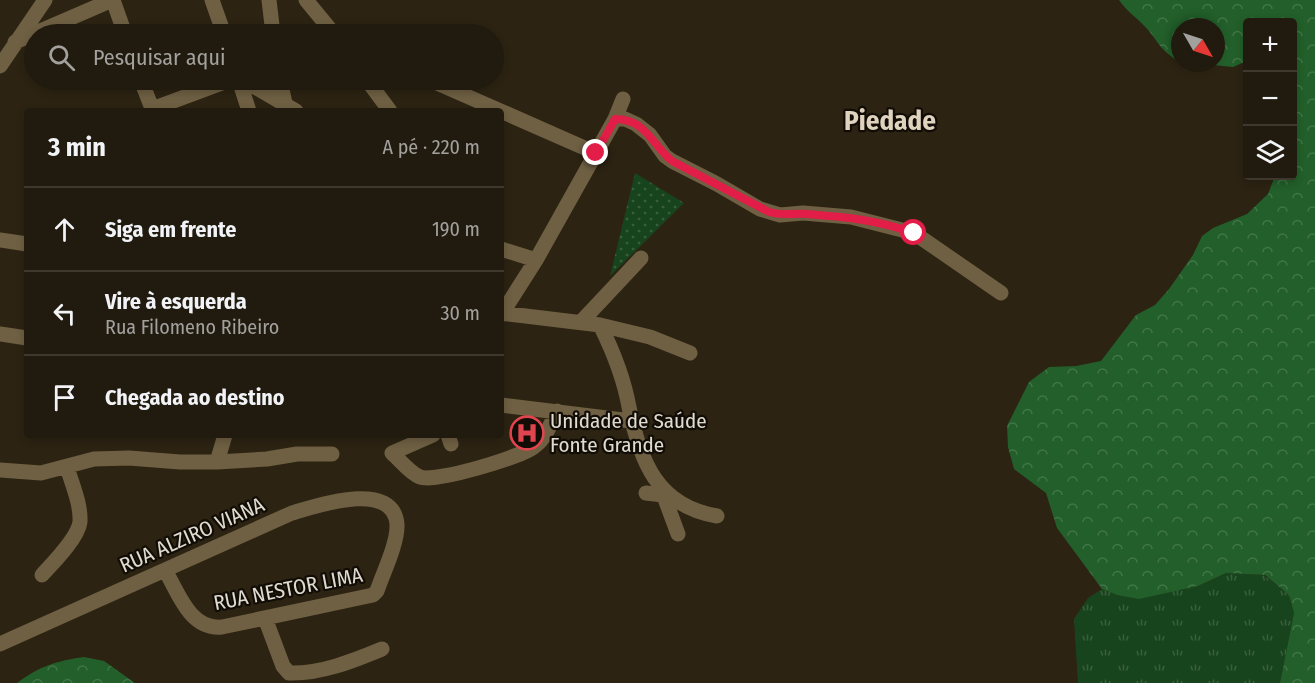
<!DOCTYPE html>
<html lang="pt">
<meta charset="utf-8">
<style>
:root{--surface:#211a0e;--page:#292317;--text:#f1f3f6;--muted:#a2a19e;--line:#3e382e}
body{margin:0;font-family:"Fira Sans Condensed",sans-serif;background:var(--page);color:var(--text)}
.controls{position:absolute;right:18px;top:18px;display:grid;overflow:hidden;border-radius:6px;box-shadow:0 3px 9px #0003}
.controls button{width:54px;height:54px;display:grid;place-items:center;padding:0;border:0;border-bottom:2px solid var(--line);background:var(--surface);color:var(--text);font:30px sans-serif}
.compass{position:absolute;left:1171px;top:18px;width:54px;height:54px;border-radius:50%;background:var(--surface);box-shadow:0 3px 9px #0003;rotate:129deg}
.stop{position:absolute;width:18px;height:18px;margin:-14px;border:4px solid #e11d48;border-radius:50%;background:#fff}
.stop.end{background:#e11d48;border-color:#fff;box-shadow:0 2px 6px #0008}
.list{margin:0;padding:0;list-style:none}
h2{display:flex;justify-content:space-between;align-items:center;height:78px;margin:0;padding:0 24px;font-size:26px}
h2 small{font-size:20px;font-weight:400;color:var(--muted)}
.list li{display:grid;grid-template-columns:39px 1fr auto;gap:18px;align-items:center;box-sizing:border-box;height:84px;padding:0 24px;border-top:2px solid var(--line)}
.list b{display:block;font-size:22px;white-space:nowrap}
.list p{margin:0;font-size:20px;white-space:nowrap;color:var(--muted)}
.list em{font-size:20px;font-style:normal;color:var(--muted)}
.icon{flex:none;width:33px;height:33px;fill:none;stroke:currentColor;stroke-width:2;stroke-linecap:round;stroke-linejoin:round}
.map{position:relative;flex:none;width:1315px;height:683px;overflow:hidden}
.search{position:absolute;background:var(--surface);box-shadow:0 3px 9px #0003;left:24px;top:24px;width:480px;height:66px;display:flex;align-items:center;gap:15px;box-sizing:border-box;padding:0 21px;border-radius:33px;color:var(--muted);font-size:22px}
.panel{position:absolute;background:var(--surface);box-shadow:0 3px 9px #0003;left:24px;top:108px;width:480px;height:330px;border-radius:6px}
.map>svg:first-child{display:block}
.grass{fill:url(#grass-tufts)}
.forest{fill:url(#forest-crowns)}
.park{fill:url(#park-dots)}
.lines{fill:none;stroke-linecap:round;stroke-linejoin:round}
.minor{stroke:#6f6043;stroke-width:15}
.route{stroke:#e11d48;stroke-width:8}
.labels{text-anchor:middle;stroke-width:4.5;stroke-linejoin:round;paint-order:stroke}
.poi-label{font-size:21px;fill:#e0dbd0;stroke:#110d06;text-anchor:start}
.street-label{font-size:21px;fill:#e0dbd0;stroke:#110d06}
.district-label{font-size:27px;font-weight:bold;fill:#dfd3be;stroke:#110d06}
</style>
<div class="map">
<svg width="1315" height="683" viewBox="0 0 1315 683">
<defs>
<pattern id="grass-tufts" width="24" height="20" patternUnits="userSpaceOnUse" patternTransform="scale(1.5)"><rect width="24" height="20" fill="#18441d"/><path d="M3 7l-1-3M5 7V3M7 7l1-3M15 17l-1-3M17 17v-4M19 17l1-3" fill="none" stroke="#395e3d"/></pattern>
<pattern id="forest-crowns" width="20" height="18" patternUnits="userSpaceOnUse" patternTransform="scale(1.5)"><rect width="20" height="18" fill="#225f2a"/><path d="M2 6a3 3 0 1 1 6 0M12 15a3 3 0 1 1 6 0" fill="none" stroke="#427548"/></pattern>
<pattern id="park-dots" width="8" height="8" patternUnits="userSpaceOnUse" patternTransform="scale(1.5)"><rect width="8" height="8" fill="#18441d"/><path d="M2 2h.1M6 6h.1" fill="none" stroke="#395e3d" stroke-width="1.8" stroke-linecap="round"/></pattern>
</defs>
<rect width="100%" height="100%" fill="#2c2312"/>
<!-- grass -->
<path class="grass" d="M1226 573 1264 575 1289 595 1294 613 1280 683H1078L1074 619 1088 598 1102 589 1117 595 1173 591 1198 586Z"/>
<!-- forest -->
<path class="forest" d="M1119 0H1315V683H1280L1294 613 1289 595 1265 575 1226 573 1198 586 1139 599 1117 595 1102 589 1057 528 1046 493 1014 469 1008 447 1007 426 1029 382 1049 367 1076 366 1101 361 1136 315 1155 305 1169 289 1193 255 1202 236 1213 228 1247 214 1268 194 1275 176H1292V22H1248L1247 61 1233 67 1194 63H1216V27H1180V61H1178C1161 50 1160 45 1149 31 1139 19 1127 12 1119 0Z
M84 657 104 661 135 683H17C40 666 56 661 84 657Z"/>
<!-- park -->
<path class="park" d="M635 173 684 203 610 276Z"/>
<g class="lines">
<!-- minor -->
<path class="minor" d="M113 0 125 34
M212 0 224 34
M269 0 273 34
M306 0 334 34
M15 42 112 0
M0 66 45 0
M141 80 153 111
M239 80 249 111
M243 80 296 111
M280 80 285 103
M367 80 390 111
M430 80 596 153
M152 109 230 80
M615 119 623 99
M0 240 27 244
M501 249 536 260
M501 313 600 325 650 337 690 353
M501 315 536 260 615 119H625L636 124 650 135 665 156 672 161 717 184 760 209 780 215 803 213 851 217 914 233 1001 293
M581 322 641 258
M600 325C613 351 624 379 629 407 640 461 657 506 717 516
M0 334 27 338
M501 405 631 421
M433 435 392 453C400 460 410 473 420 477 435 483 522 457 535 446 546 438 551 423 557 411
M448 435 451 444
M217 462 225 435
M0 470 41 473 94 459 129 458 180 462H217L267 459 297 454H332
M661 488 678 534
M646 493 663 495
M42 575C53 563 78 538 80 522 81 504 72 484 67 467
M265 618 283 666 289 673C321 674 353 661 382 649
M0 644 292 513C319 505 393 480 397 524 398 543 383 573 377 591L373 595 222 627C190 630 179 594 165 570"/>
</g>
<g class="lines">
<!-- route -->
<path class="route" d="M596 153 615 119C646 119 652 145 672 161L769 212C782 216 793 213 807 214 845 217 878 220 914 233"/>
</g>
<!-- icons -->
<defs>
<symbol id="hospital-ring" viewBox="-11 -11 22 22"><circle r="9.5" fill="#110d06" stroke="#e0444e" stroke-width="1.5"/><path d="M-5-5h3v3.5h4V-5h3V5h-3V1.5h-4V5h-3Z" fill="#e0444e"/></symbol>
</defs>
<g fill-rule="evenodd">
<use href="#hospital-ring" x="508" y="414" width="38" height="38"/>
</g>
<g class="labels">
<!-- poi labels -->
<g class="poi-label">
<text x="550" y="428">Unidade de Saúde<tspan x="550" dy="24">Fonte Grande</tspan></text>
</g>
<!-- street labels -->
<g class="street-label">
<text transform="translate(192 535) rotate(-24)" y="7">RUA ALZIRO VIANA</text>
<text transform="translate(288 589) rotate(-11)" y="7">RUA NESTOR LIMA</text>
</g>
<!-- district labels -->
<g class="district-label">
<text x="890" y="130">Piedade</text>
</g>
</g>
</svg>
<div class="controls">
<button>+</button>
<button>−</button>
<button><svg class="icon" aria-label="layers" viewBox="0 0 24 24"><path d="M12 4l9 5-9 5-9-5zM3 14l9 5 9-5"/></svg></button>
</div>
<svg class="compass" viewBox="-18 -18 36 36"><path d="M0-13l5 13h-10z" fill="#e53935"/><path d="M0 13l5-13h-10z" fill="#a2a19e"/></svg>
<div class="stop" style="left:914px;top:233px"></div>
<div class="stop end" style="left:596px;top:153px"></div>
<div class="search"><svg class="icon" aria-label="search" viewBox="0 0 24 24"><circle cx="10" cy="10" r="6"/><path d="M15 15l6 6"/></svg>Pesquisar aqui</div>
<section class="panel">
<h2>3 min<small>A pé · 220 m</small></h2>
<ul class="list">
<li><svg class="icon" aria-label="ahead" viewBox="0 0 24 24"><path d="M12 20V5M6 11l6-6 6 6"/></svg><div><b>Siga em frente</b></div><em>190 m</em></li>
<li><svg class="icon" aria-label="left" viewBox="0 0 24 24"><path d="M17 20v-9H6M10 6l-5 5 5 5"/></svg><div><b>Vire à esquerda</b><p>Rua Filomeno Ribeiro</p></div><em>30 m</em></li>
<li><svg class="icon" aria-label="arrive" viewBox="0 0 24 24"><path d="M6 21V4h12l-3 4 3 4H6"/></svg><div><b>Chegada ao destino</b></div></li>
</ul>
</section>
</div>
